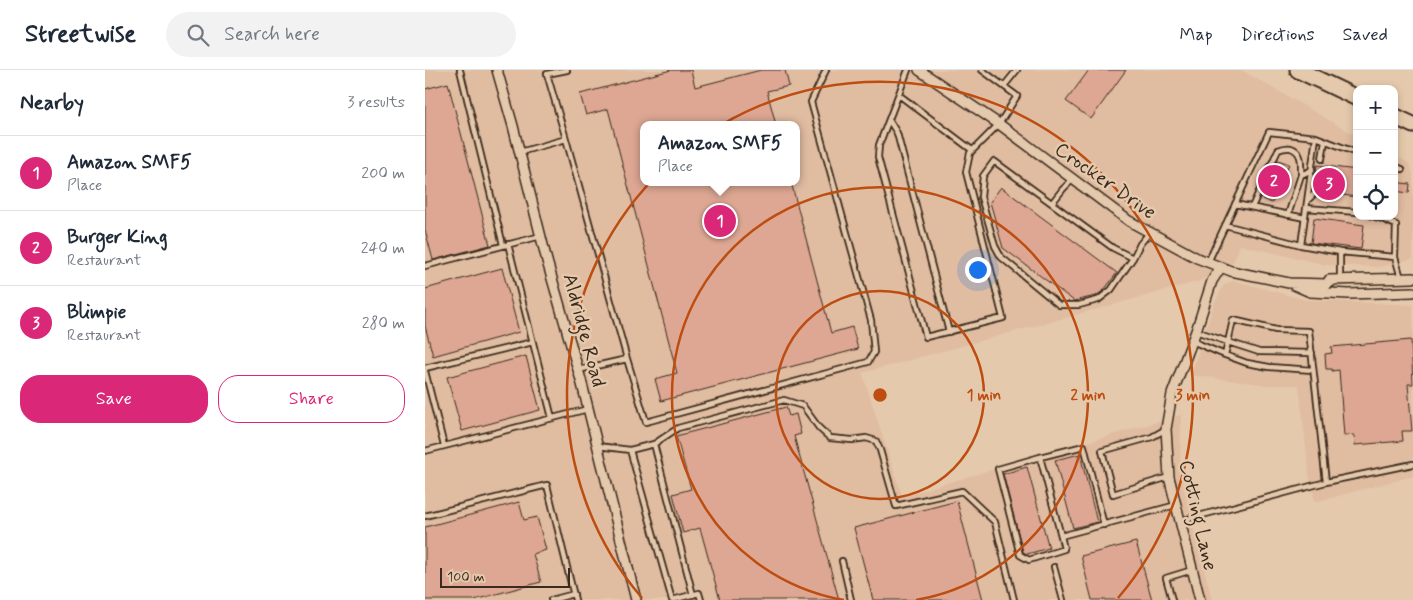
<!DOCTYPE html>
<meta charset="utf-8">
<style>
:root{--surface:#fff;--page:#f2f2f3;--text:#1f2937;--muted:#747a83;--line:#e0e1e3;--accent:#db2777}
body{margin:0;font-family:Mynerve,sans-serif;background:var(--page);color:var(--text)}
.controls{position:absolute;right:15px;top:15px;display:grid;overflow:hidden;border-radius:10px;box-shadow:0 2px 8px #0003}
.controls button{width:45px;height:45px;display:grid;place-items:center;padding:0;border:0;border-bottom:1px solid var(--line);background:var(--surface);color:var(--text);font:25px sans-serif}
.scale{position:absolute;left:15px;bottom:12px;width:130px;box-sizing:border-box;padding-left:5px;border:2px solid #3b2a1e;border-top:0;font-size:14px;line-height:18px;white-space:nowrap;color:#3b2a1e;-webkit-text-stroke:4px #e5c9ac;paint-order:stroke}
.you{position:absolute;left:552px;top:199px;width:18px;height:18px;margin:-12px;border:4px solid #fff;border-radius:50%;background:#1a73e8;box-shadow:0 0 0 8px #1a73e833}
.badge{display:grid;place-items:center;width:32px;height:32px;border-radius:50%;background:var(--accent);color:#fff;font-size:16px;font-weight:700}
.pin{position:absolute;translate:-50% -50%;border:2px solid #fff;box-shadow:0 1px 5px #0006}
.popup{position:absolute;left:215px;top:51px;width:160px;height:65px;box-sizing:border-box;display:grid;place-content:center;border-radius:10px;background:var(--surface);filter:drop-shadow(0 1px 4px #0005);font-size:16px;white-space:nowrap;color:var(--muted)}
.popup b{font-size:19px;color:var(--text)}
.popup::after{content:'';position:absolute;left:50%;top:100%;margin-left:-10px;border:10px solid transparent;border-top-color:var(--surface)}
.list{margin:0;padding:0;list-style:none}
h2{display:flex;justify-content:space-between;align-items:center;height:65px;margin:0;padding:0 20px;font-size:21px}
h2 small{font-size:16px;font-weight:400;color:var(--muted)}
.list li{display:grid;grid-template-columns:32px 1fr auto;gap:15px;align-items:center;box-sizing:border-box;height:75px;padding:0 20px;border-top:1px solid var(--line)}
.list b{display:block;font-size:19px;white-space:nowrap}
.list p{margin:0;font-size:16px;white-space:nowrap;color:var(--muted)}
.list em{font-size:16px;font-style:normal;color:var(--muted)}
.actions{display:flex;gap:10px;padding:15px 20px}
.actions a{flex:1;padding:11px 0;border:1px solid var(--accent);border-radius:20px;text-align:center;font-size:18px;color:var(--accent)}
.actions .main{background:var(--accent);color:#fff}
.icon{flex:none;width:28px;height:28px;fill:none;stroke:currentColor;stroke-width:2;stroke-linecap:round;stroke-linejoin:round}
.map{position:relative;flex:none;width:988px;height:530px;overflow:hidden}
header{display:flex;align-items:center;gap:30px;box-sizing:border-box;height:70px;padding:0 25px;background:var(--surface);border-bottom:1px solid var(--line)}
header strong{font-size:24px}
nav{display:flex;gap:28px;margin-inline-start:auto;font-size:18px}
.search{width:350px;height:45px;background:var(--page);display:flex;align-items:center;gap:12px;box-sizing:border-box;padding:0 18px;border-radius:28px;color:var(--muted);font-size:19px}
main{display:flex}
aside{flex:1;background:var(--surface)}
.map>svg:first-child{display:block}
.built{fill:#e0bca1;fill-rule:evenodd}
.building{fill:#dda793;stroke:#3b2a1e}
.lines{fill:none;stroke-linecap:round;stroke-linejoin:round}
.service-casing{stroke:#3b2a1e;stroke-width:8}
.minor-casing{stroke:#3b2a1e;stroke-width:12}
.motorway-casing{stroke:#3b2a1e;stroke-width:19}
.service{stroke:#e5c9ac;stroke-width:4.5}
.minor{stroke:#e5c9ac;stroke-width:9}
.motorway{stroke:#e5c9ac;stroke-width:15}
.ring{fill:none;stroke:#bd4d10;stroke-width:2.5}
.labels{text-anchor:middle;stroke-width:5;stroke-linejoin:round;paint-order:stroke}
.street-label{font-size:20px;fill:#3b2a1e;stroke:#e5c9ac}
.centre{fill:#bd4d10;stroke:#e5c9ac;stroke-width:2.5}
.ring-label{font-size:15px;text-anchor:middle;font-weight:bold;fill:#bd4d10;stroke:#e5c9ac;stroke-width:5;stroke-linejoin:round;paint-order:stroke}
</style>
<header>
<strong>Streetwise</strong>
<div class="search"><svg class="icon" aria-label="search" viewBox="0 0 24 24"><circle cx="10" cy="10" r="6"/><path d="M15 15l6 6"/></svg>Search here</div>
<nav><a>Map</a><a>Directions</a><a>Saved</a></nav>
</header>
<main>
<aside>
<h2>Nearby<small>3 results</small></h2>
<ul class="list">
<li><span class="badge">1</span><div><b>Amazon SMF5</b><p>Place</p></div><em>200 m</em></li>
<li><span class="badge">2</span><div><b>Burger King</b><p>Restaurant</p></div><em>240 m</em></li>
<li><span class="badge">3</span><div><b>Blimpie</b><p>Restaurant</p></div><em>280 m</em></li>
</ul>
<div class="actions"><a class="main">Save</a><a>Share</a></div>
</aside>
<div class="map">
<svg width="988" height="530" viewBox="0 0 988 530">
<rect width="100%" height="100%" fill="#e5c9ac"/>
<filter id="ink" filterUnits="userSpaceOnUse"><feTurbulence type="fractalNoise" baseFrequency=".02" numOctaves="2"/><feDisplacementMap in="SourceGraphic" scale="10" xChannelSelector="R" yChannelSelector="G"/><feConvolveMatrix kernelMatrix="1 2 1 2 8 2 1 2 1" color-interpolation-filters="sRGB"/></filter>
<g filter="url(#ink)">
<!-- built -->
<path class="built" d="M0 0H816L932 66V146H969V85L984 93 988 104V189L955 197 901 195 815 175 809 191 775 211 437 303 477 426 756 345 755 400 770 465 787 530H0ZM219 55H371V112H219Z
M808 211 818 213 881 230 988 235V406L890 432 884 404 874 315H842L766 305 789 234 799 215Z"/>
<!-- building -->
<path class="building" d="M246 0H266L270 17 336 0H360L364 16 342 21 351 55H219V112H366L406 263 427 257 433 279 236 331 230 309 252 303 183 39 161 45 155 24Z
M664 0H701L666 49 641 31Z
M23 13 65 175 8 190 0 160V19Z
M853 90 864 94 847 133 835 128Z
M892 95 932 100V127L896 122 898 105 895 102 891 103Z
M969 112 985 114 984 123 969 121Z
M576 117 692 203 679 220 671 226 649 231 578 178 565 132Z
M889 148 939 155 936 179 886 173Z
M77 198 94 262 8 286 0 256V219Z
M986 270 988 314H983L987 361H977L978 371 930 375 929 365 919 366 914 300 907 301V299H901L900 284 907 283 906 277Z
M101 286 115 340 37 361 22 307Z
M361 337 364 346 371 344 376 364 369 366 414 530H295L275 458 258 463 248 424 266 419 251 366Z
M655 384 672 452 648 458 630 390Z
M602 397 624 478 602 484 598 482 578 404Z
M532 431 558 530H448L429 458Z
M94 432 99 450 112 447 121 480 108 484 116 512 49 530H0V457Z
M711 472 727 530H667L656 486Z"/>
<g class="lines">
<defs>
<path id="service" d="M35 0 78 175
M483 0 454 75 453 87 501 267 578 248 541 102 545 83 574 54 592 26 557 0
M579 16 592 0
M474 25 547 80
M464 50 472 63 524 262
M141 69 202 289
M95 82 141 69 122 4 142 0
M897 89 900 71
M969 96 977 99
M884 129 892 121 894 106
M627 133 638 119 647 110
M810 134 880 148
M827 137 853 80C858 78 861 77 866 78 878 82 876 94 876 105
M881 138 932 142
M863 145 876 105 887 100
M947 146 957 149 971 155 970 187 976 208
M800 155 876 175 891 67
M83 174 127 348
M876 175 915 182 970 187
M708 188 688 178 569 91 558 106 556 127 570 176 576 187 634 235H654L673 230 686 220 708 188 715 174 725 162
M783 192 844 62 891 67 932 83
M0 196 116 166
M915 210V182
M767 271 800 285 803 272 834 282 887 283
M800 285 822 293 844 297 888 300
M0 298 108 272
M153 300 202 289 221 352 443 292 449 282 446 250 386 32 401 0
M0 301 19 376
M741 359 727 367 677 381 688 424 744 407
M229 374 253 358 359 330 378 336 394 358 405 368 427 370 441 368 451 371 455 380 471 436 537 421 570 452 589 530
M173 376 205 380 247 530
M205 380 229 374 268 525
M0 381 163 339
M615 387 659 376 679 455
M901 412 988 394
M0 446 122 415 150 530
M755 451 901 412 884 261 851 260 808 250 803 272 771 261
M636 466 639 479 604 490 595 485 573 399 615 387 636 466 751 435
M417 491 426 530
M629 497 638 530
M126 530 149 524
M247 530 274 523 276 530
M747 530 741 508 767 500"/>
<path id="minor" d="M72 0 88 56 122 191 156 310 211 530
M494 0 574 54 704 151 772 188 806 201 864 213 902 214 909 210
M904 210 988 208
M869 215 885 222 924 224 988 222
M775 530 744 407 741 359 747 324 771 261 787 211 796 197"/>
<path id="motorway" d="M873 0 932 28
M969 46 988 55"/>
</defs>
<!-- service casing -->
<use href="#service" class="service-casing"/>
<!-- minor casing -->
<use href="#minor" class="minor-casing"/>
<!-- motorway casing -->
<use href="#motorway" class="motorway-casing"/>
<!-- service -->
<use href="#service" class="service"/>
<!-- minor -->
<use href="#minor" class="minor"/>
<!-- motorway -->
<use href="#motorway" class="motorway"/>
</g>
</g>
<!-- distance rings -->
<g class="ring">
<circle cx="455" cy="325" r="104"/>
<path d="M419 530A208 208 0 1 1 491 530"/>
<path d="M217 528A313 313 0 1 1 693 528"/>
</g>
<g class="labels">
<!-- street labels -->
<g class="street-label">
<text transform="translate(681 110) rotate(35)" y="7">Crocker Drive</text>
<text transform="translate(160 260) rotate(75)" y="7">Aldridge Road</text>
<text transform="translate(774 445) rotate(77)" y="7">Cotting Lane</text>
</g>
</g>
<circle cx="455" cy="325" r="8" class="centre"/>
<g class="ring-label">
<text x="559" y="330">1 min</text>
<text x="663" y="330">2 min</text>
<text x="768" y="330">3 min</text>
</g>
</svg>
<div class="controls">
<button>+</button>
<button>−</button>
<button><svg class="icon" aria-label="locate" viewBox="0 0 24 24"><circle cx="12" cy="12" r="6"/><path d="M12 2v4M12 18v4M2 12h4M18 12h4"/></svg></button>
</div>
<div class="scale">100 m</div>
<div class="you"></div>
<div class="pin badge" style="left:295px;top:151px">1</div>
<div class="popup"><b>Amazon SMF5</b>Place</div>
<div class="pin badge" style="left:849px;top:111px">2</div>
<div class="pin badge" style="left:904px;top:114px">3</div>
</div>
</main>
